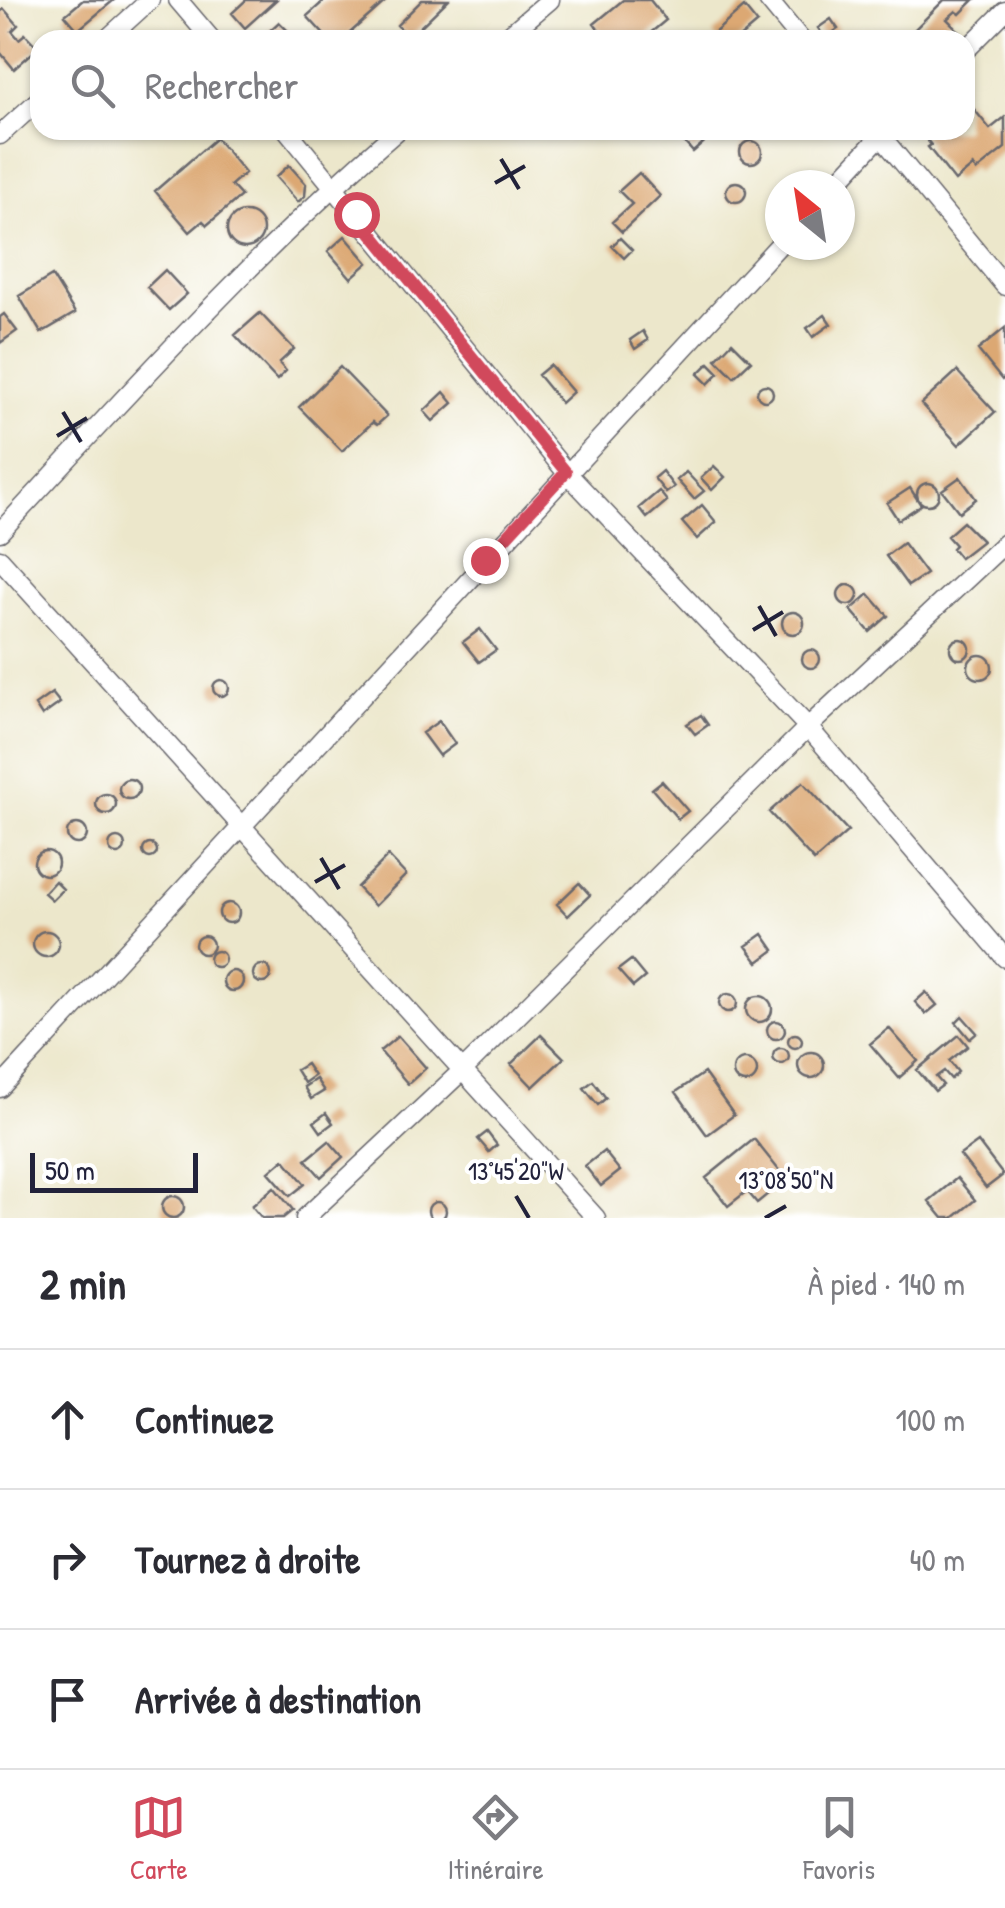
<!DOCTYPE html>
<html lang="fr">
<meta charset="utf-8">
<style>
:root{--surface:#fff;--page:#f2f2f3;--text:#2b2b33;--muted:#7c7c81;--line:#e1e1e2;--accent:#d1495b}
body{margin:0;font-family:"Patrick Hand",sans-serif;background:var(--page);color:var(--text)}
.compass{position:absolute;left:765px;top:170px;width:90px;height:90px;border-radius:50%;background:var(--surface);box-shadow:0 2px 8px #0004;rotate:330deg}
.scale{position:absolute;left:30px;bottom:25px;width:168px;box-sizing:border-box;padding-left:10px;border:5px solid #22223b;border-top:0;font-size:28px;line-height:35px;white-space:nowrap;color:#22223b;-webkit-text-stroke:8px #fff;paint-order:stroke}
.stop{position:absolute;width:30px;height:30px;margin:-22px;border:8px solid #d1495b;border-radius:50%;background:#fff}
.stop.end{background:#d1495b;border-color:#fff;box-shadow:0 2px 10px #0008}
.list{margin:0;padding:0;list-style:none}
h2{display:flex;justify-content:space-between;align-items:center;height:130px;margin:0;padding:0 40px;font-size:42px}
h2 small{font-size:32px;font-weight:400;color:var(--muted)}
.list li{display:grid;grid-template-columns:65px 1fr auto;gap:30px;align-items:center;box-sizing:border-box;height:140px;padding:0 40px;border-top:2px solid var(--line)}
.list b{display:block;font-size:38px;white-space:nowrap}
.list em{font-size:32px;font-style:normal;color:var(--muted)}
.icon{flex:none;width:55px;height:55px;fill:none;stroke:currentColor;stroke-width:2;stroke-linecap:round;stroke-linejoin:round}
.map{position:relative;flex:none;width:1005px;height:1218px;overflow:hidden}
.search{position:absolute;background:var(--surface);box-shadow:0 2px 8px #0004;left:30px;right:30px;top:30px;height:110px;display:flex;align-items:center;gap:25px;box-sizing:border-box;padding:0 35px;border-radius:30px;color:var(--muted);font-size:38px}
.sheet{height:550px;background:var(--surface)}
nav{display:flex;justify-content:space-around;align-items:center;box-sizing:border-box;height:140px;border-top:2px solid var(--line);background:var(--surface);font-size:28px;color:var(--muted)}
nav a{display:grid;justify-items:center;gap:5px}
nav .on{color:var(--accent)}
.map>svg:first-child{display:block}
.building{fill:#dca873}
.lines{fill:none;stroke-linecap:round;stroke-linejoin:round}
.street-casing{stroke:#69676d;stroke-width:21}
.street{stroke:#fff;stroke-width:18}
.route{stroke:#d1495b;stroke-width:12}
.ticks{fill:none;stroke:#22223b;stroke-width:4}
.ticks-label{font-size:25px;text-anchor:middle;fill:#22223b;stroke:#fff;stroke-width:8;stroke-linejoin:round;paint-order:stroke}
</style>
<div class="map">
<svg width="1005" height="1218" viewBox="0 0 1005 1218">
<rect width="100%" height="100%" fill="#fff"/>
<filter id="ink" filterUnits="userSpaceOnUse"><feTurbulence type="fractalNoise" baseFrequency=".01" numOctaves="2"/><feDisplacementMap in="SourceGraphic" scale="20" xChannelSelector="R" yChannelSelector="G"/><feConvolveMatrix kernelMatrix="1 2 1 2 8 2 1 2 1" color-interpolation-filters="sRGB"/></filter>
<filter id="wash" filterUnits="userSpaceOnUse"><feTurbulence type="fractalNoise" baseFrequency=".0048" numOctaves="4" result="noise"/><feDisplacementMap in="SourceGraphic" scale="40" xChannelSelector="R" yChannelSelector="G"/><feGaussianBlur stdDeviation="2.25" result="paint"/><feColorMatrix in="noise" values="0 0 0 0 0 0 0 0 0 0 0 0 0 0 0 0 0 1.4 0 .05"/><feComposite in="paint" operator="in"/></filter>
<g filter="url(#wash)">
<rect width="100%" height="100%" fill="#ece7cb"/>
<g id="blocks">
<!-- building -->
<path class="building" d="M83 0H114L78 30 65 15Z
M246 0H276L245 28 232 13Z
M325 0H387L342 40H329L307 16Z
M422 0H448L409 38 397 25Z
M623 0H650L666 20 642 40H607L594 24Z
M944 0H974L960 14 956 11 947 19 960 32 953 40H904Z
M744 7 757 23 737 40H718L713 34Z
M4 9 18 25 12 31 19 39 25 34 38 48 14 69 0 52V12Z
M831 19 838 29 825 38 818 28Z
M279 22 297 40H270L265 35Z
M965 98 990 129 1005 117V148L976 171 973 166 955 181 928 147 931 145 923 135 929 130H965Z
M677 130H718L693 152 675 132Z
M216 138 245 173 231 185 241 196 207 225 203 221 190 232 155 191Z
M740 152a11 11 0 1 1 22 0a11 11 0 1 1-22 0Z
M289 165 306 184 305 196 298 202 276 177Z
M639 173 660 196 622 232 612 222 632 204 619 191Z
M726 192a10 10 0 1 1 20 0a10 10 0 1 1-20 0Z
M227 230a18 18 0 1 1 36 0a18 18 0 1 1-36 0Z
M345 236 368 263 351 278 328 251Z
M620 238 632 250 624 258 612 246Z
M165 270 187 294 169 310 147 287Z
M52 276 75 313 41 333 19 296Z
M260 313 294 349 279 363 286 371 277 380 235 335Z
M4 314 17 331 0 343V317Z
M825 315 831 324 813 337 807 328Z
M1005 328V377L1002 380 978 350Z
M643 331 648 340 635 349 630 340Z
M732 342 751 361 734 377 716 359Z
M709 363 719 373 708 384 698 374Z
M550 365 573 392 561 403 538 375Z
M340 367 387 416 377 425 373 422 342 451 299 407Z
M957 371 995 412 959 445 921 404Z
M757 393a8 8 0 1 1 16 0a8 8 0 1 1-16 0Z
M444 392 453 403 433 421 424 411Z
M714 466 725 477 712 490 701 478Z
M662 471 674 487 666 493 654 478Z
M686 472 704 491 694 499 677 480Z
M960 477 976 499 959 512 942 490Z
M917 494a11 11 0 1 1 22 0a11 11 0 1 1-22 0Z
M910 488 921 505 898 520 887 503Z
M659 491 667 501 647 518 639 508Z
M702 505 716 522 697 539 682 522Z
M963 522 982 541 960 558 952 548 955 545 947 536Z
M903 543 926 574 908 586 886 556Z
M838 595a10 10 0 1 1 20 0a10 10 0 1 1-20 0Z
M869 594 888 616 870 632 851 610Z
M782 623a11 11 0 1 1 22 0a11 11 0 1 1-22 0Z
M480 629 496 650 479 662 463 642Z
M950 649a10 10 0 1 1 20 0a10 10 0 1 1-20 0Z
M802 659a9 9 0 1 1 18 0a9 9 0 1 1-18 0Z
M968 667a12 12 0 1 1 24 0a12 12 0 1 1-24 0Z
M213 688a8 8 0 1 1 16 0a8 8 0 1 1-16 0Z
M52 693 60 703 42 716 35 705Z
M701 715 708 725 695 734 687 724Z
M439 721 455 744 439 756 422 733Z
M119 789a10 10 0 1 1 20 0a10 10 0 1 1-20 0Z
M662 781 688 811 678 819 652 789Z
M803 782 848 831 814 861 769 812Z
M96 804a10 10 0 1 1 20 0a10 10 0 1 1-20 0Z
M67 834a10 10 0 1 1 20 0a10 10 0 1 1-20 0Z
M109 846a8 8 0 1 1 16 0a8 8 0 1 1-16 0Z
M143 851a7 7 0 1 1 14 0a7 7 0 1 1-14 0Z
M34 863a12 12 0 1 1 24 0a12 12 0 1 1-24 0Z
M388 856 406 875 375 906 357 887Z
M55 881 63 889 52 900 44 893Z
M579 883 590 895 568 916 557 904Z
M219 913a10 10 0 1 1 20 0a10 10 0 1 1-20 0Z
M33 944a13 13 0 1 1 26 0a13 13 0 1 1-26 0Z
M763 934 774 950 758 962 746 946Z
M195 945a9 9 0 1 1 18 0a9 9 0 1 1-18 0Z
M209 959a8 8 0 1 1 16 0a8 8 0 1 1-16 0Z
M631 960 645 977 633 987 618 970Z
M253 974a9 9 0 1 1 18 0a9 9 0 1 1-18 0Z
M223 981a10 10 0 1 1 20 0a10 10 0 1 1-20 0Z
M926 992 937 1005 926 1014 915 1002Z
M719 1003a9 9 0 1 1 18 0a9 9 0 1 1-18 0Z
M746 1009a13 13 0 1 1 26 0a13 13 0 1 1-26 0Z
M962 1016 977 1033 970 1039 956 1022Z
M767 1030a9 9 0 1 1 18 0a9 9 0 1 1-18 0Z
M889 1028 918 1061 899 1078 870 1044Z
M788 1041a7 7 0 1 1 14 0a7 7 0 1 1-14 0Z
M541 1035 564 1058 533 1087 511 1064Z
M959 1035 968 1046 949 1061 958 1072 951 1079 944 1071 936 1077 943 1085 935 1091 917 1070Z
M398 1036 426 1068 408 1084 380 1051Z
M773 1056a8 8 0 1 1 16 0a8 8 0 1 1-16 0Z
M798 1065a13 13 0 1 1 26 0a13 13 0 1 1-26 0Z
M733 1071a12 12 0 1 1 24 0a12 12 0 1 1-24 0Z
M306 1064 314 1076 304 1083 296 1070Z
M704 1073 734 1115 707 1135 676 1092Z
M316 1079 324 1091 311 1099 304 1087Z
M593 1081 606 1098 598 1105 584 1088Z
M326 1113 333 1123 321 1132 314 1122Z
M487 1132 497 1145 489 1152 478 1139Z
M754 1139 786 1179 757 1203 747 1191 728 1206 706 1178Z
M329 1141 343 1157 321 1177 306 1160Z
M978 1142 1003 1175 986 1188 960 1155Z
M604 1151 620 1171 601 1186 585 1166Z
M284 1159 305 1184 290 1196 269 1172Z
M957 1178 975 1200 953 1218H943L929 1201Z
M274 1187 293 1210 283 1218H262L252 1206Z
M162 1207a11 11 0 1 1 22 0a11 11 0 1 1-22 0Z
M428 1211a9 9 0 1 1 18 0a9 9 0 1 1-18 0Z"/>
</g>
</g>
<g filter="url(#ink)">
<use href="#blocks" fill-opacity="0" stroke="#69676d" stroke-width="2.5"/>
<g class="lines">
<defs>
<path id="street" d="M178 0 212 40
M768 0 801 40
M106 40 150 0
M503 40 550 0
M965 51 1005 11
M287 130 566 472 808 727 1005 958
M876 130 1005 286
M0 135 40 99
M835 185 886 130
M0 532C128 394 255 253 398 130
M0 559 596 1218
M0 1088 780 244
M305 1218 464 1069 808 727 1005 543"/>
</defs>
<!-- street casing -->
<use href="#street" class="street-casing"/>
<!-- street -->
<use href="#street" class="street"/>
</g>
</g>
<g class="lines" filter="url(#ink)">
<!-- route -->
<path class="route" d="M356 214 566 472 485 560"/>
</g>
<!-- ticks -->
<path class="ticks" d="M501 159 519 189M495 183 525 166M63 412 81 442M57 436 87 418M759 606 776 636M753 630 783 612M321 858 339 889M315 882 345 865M516 1196 529 1218M765 1218 786 1206"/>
<g class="ticks-label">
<text x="516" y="1180">13°45'20"W</text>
<text x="786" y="1189">13°08'50"N</text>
</g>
</svg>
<svg class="compass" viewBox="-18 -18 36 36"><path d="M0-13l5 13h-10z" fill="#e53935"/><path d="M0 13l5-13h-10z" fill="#7c7c81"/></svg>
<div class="scale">50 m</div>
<div class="stop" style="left:356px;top:214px"></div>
<div class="stop end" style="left:485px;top:560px"></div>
<div class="search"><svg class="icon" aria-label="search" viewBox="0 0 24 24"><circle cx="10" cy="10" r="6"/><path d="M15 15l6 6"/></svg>Rechercher</div>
</div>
<section class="sheet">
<h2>2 min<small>À pied · 140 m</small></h2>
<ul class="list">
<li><svg class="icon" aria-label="ahead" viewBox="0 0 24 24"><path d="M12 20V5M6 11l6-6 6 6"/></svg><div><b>Continuez</b></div><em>100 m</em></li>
<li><svg class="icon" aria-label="right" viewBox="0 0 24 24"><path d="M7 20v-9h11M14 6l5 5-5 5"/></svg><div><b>Tournez à droite</b></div><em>40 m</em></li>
<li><svg class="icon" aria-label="arrive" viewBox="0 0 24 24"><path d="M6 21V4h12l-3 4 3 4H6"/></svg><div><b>Arrivée à destination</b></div></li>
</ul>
</section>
<nav>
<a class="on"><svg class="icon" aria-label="map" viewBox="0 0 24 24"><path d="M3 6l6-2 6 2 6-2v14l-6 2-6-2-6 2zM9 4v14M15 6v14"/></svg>Carte</a>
<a><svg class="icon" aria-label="directions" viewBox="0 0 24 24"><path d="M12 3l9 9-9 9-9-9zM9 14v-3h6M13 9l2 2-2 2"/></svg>Itinéraire</a>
<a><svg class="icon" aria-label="saved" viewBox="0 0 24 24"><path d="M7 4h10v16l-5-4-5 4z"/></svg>Favoris</a>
</nav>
